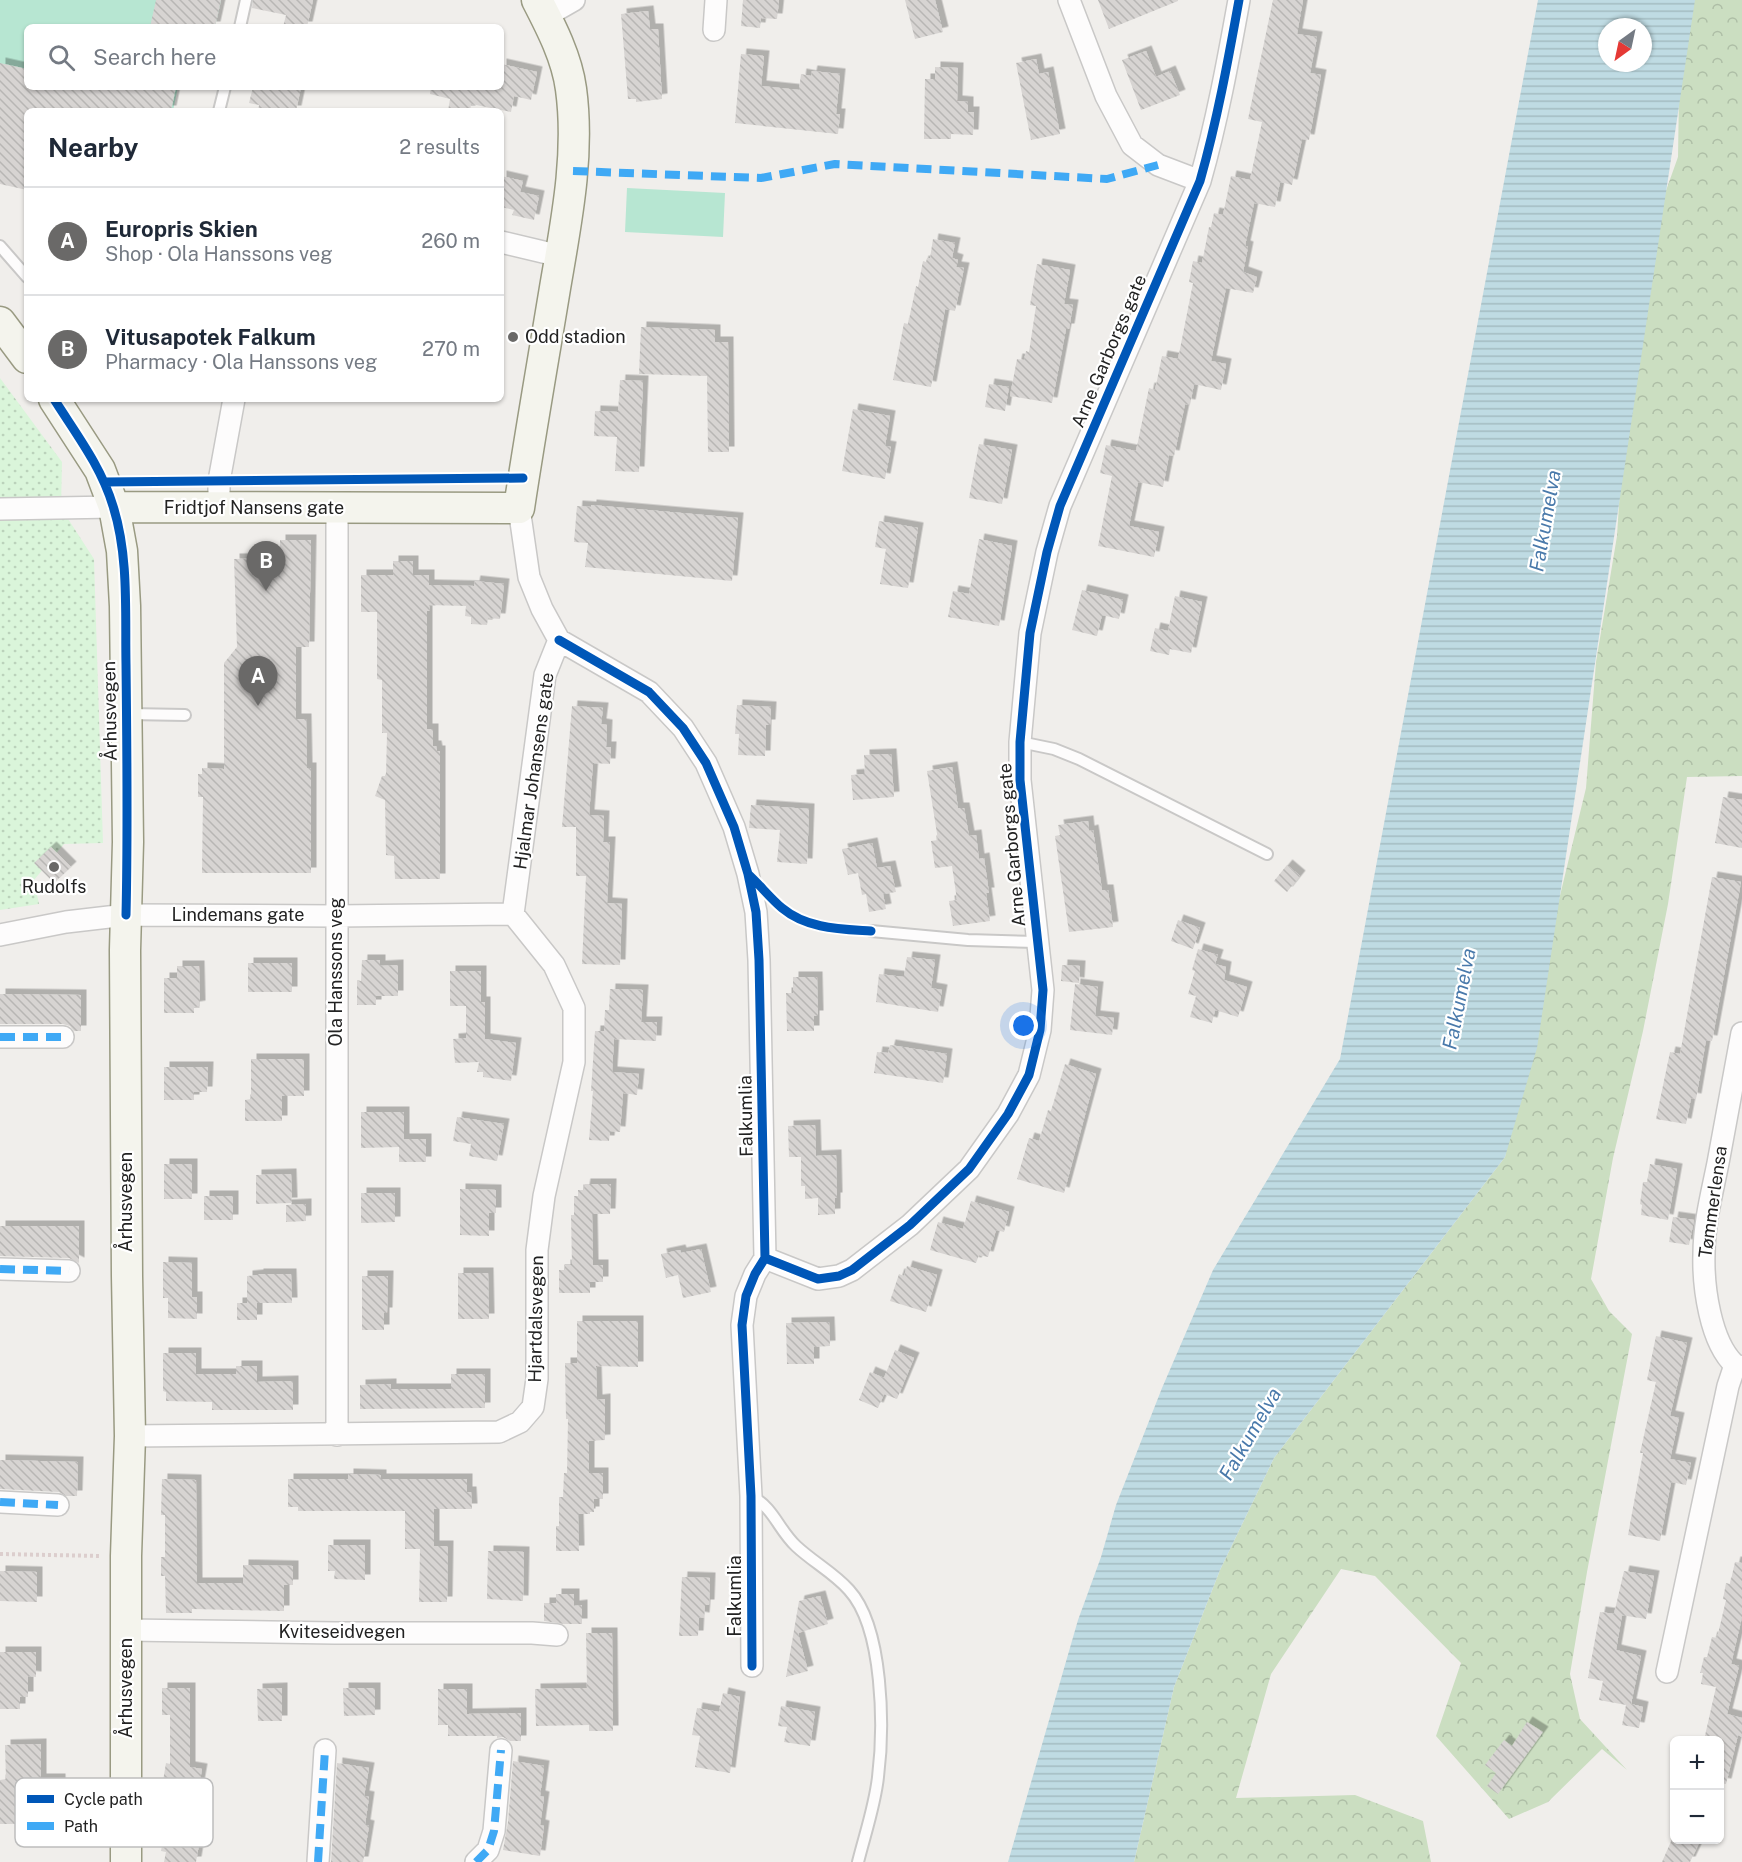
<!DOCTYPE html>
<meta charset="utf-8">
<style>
:root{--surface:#fff;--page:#f2f2f3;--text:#1f2937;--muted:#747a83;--line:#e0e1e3;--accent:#6a6968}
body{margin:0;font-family:"Public Sans",sans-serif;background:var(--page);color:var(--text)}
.controls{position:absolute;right:18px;bottom:18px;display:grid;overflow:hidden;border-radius:9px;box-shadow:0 2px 4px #0004}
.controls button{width:54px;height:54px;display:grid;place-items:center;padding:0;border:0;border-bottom:2px solid var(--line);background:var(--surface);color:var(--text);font:30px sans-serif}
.compass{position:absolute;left:1598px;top:18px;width:54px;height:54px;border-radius:50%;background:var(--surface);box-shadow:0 2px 4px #0004;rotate:213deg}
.you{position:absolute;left:1024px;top:1026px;width:21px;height:21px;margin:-15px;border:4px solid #fff;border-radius:50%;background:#1a73e8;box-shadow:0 0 0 9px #1a73e833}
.badge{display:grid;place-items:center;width:39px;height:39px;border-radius:50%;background:var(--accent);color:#fff;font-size:20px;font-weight:700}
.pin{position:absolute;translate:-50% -50px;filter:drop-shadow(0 2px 3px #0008)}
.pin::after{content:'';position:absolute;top:32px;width:21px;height:18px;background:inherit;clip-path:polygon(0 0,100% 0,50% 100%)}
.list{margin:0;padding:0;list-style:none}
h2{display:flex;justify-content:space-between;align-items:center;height:78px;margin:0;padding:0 24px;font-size:26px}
h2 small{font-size:20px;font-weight:400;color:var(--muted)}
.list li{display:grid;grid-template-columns:39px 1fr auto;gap:18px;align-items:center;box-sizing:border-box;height:108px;padding:0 24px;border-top:2px solid var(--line)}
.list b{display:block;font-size:22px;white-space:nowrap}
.list p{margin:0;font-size:20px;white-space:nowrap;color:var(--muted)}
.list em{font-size:20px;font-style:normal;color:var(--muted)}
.icon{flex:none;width:33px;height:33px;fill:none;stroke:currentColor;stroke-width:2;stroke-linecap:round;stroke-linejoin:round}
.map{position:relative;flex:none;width:1742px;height:1862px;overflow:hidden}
.search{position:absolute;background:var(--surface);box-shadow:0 2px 4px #0004;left:24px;top:24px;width:480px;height:66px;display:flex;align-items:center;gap:15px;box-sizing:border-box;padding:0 21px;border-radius:9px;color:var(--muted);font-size:22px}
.panel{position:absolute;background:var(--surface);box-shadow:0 2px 4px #0004;left:24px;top:108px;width:480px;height:294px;border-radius:9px}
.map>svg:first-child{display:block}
.forest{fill:url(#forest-crowns)}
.park{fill:url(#park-dots)}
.pitch{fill:#b7e6d2}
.water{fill:url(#water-rules);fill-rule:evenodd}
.building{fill:url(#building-back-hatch);filter:url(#shadow)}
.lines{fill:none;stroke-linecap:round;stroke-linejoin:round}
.lane-casing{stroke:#c9c8c7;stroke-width:14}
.street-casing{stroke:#c9c8c7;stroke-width:24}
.secondary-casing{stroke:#999a82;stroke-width:33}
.path{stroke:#dccecd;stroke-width:4;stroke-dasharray:3 3;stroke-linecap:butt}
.lane{stroke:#fdfcfc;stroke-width:10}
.street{stroke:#fdfcfc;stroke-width:21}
.secondary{stroke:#f4f4ed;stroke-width:30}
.quiet{stroke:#3fa9f5;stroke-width:8;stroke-dasharray:15 8;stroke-linecap:butt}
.cycleway-casing{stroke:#fff;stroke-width:13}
.cycleway{stroke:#0057b8;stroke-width:9}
.poi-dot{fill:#6a6968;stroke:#fff;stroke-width:2}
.labels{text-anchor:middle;stroke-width:4.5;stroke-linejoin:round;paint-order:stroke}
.poi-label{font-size:18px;fill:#222;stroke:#fff;text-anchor:start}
.street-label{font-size:18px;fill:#222;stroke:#fff}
.water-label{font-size:20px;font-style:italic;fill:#4a7aab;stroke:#fff}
.key{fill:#fff;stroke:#bdbdbd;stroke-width:1.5}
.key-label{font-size:16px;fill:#222}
</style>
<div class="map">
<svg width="1742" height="1862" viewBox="0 0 1742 1862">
<defs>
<pattern id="forest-crowns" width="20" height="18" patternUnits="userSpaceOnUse" patternTransform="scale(1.5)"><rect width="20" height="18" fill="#cbdec1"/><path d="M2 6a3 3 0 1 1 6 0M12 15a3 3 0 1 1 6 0" fill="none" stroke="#aebea6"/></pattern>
<pattern id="park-dots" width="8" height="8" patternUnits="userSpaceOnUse" patternTransform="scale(1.5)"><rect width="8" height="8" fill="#daf5da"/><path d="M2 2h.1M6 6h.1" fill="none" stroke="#bbd2bb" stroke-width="1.8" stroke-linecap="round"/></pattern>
<pattern id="water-rules" width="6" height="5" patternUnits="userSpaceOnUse" patternTransform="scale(1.5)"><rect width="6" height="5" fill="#bfdbe3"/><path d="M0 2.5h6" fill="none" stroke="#a4bcc2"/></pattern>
<pattern id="building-back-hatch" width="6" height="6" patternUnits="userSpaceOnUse" patternTransform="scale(1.5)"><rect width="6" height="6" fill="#d7d4d2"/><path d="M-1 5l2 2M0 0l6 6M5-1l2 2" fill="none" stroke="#b8b6b4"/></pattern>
<filter id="shadow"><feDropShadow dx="5.5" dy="-5.5" stdDeviation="0" flood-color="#0004"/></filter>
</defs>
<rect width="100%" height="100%" fill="#f0eeeb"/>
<!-- forest -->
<path class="forest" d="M1686 0H1742V776L1687 777 1668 904 1643 1031 1613 1158 1591 1279 1609 1311 1632 1334 1587 1572 1570 1674 1580 1719 1627 1770 1602 1749 1548 1802 1509 1819 1436 1736 1461 1663 1375 1576 1341 1569 1271 1674 1236 1798 1355 1795 1423 1821 1431 1862H1134L1174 1687 1220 1570 1274 1458 1505 1157 1557 908 1586 788 1596 662 1617 536 1633 283 1678 157 1680 30Z"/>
<!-- park -->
<path class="park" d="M0 378 62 462 61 508 94 559 103 843 64 844 34 880 39 904 0 910Z"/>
<!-- pitch -->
<path class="pitch" d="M0 0H221L215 27H27V87H178L173 111H27L0 116Z
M627 188 725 193 723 237 625 232Z"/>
<!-- water -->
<path class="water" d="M1538 0H1695L1537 1048 1505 1157 1274 1458 1220 1570 1174 1687 1134 1862H1008L1078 1620 1101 1557 1116 1505 1162 1388 1213 1270 1340 1059ZM1607 27H1643V63H1607Z"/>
<!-- building -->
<path class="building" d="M156 0H221L215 27H150Z
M253 0H313L307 27H283L286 15 252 8Z
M743 0H779L777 19 761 18 760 28 741 26Z
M905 0H935L943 32 915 39Z
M1098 0H1178V1L1109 29Z
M1273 0H1303L1297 34 1317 37 1310 73 1321 75 1309 140 1302 139 1292 185 1280 182 1275 207 1254 203 1245 246 1248 247 1243 272 1257 277 1253 293 1226 288 1211 361 1226 364 1221 390 1194 384 1190 405 1185 404 1174 456 1169 455 1163 487 1138 482 1129 526 1159 532 1154 557 1098 546 1112 476 1100 473 1106 445 1136 451 1149 388 1155 390 1162 356 1178 359 1193 283 1189 282 1193 261 1202 263 1209 227H1211L1214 213 1223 215 1231 176 1250 180 1262 122 1248 119Z
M648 11 650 29H658L662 99 636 102V99H628L621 14Z
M1146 51 1156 77 1170 71 1180 95 1141 110 1122 60Z
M741 54 764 56 761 86 799 90 801 74 811 76 812 71 840 74 836 114H840L838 134 735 123Z
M1036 59 1039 74 1048 72 1060 134 1031 140 1016 63Z
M0 63 27 69V87H176L171 111H27V190L0 184Z
M501 64 537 72 531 100 514 96 511 112 471 104 470 111H448L450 99 430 94 431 87H501Z
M935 67 958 68 957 101 968 102V112H974L973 135 951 134V139H924L925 79H935Z
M253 87H301L296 111H258L259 105 249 103Z
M501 176 523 181 520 192 539 196 534 220 512 215 514 210 501 207Z
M933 239 955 243 952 258 958 260 956 267 964 268 955 311 945 309 931 387 893 380 904 323 908 324 916 286 918 287 923 261 926 262 927 258H930Z
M1037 264 1070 270 1064 304 1073 305 1069 329H1066L1052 403 1010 396 1017 359 1024 360 1026 351 1029 352 1036 306 1030 305Z
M641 327 715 330V342H728L729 452H708L707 376 639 374Z
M620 380 643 381 639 472 615 471 617 437 594 436 595 411 618 412Z
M989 384 1009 387 1005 411 985 407Z
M853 409 890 416 885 446 891 447 885 479 842 471Z
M979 444 1012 450 1002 504 969 498Z
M591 505 738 518 732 581 585 567 588 543 574 542 577 506 591 507Z
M879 521 918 528 908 588 880 584 886 549 875 547Z
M979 539 1012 546 999 626 948 617 953 591 969 594Z
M280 540H311L309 647H296V719H306L307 768H311V873H202L203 797H198V774H202V768L224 769V663L237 647 234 559 280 558Z
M393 561H413V575H429V585L474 586 475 581 504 584 500 619 488 618 487 625 471 624V617L465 616 466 606 429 605 430 611H427V729H433V746H436L437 751H440V879H395L394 856 386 855 385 800 375 796 382 776H386L387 733H382V680L377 679V612H361V575H393Z
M1082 590 1123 600 1119 619 1102 615 1097 636 1072 630Z
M1175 596 1202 602 1191 653 1170 649 1169 655 1150 651 1155 628 1168 631Z
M737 705 771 707 770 725H766L765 756 738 755 739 734H735Z
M572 706 603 708 601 724 607 725 606 747H611L610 764 593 763 589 815 604 816 603 842H610L607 903 622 904 620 965 582 964 586 876H576V827H562Z
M891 754 894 797 853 800 851 775 865 774 864 755Z
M952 767 958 808H964L969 836 976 835 979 859 984 858 989 893H986L990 921 953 926 949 901 957 900 952 866 935 868 931 841 938 840 927 771Z
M1723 797 1742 800V848L1715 843Z
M751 805 809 809 807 864 777 862 780 830 749 828Z
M1088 821 1089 831 1093 830 1102 890H1108L1113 927 1069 932 1055 836 1060 835 1058 825Z
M872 843 877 868 890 866 896 892 883 894 886 909 869 912 866 894 862 895 858 873 848 875 842 849Z
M51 847 71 867 54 883 34 863Z
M1287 865 1300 876 1287 892 1274 881Z
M1712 877 1741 882 1712 1041 1706 1040 1696 1099 1691 1098 1686 1124 1656 1119 1670 1052 1680 1054Z
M1178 920 1200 928 1193 949 1171 941Z
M1198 949 1218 955 1215 964 1226 967 1224 980 1247 987 1238 1017 1215 1010 1212 1023 1190 1017 1196 996 1188 994 1195 971 1192 970Z
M907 957 935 960 931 988 942 990 938 1012 876 1002 879 974 904 977Z
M362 960H380V966L398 965V996H376V1005H357V980L361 981Z
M248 963H292V992H248Z
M1062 965 1080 966 1079 983 1061 981Z
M177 966H199L200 1006 194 1007V1013H164V978H177Z
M450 971H481V1002H485V1039L516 1043 511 1081 483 1077V1072H477L479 1062 455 1063 453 1039 466 1038V1006H450Z
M793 977H817L818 1016H814V1031H787L786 993H793Z
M1075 984 1098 987 1095 1016 1114 1018 1112 1035 1070 1030Z
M610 989 643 990 641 1022H657L656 1041 614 1039 612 1072 639 1074 637 1095 623 1093 620 1132 610 1131 609 1141 589 1140 593 1091H591L595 1031H604L605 1010H609Z
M0 994 81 995V1031H74L70 1026 63 1024H0Z
M890 1045 947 1054 943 1083 874 1073 877 1052 888 1053Z
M251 1059H304V1096H282V1121H245V1100L251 1099Z
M1065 1064 1096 1074 1064 1193 1017 1179 1029 1138 1039 1141 1048 1110 1051 1111Z
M164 1067H208L207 1092H194V1100H164Z
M361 1112H404V1139H426V1162H399V1147L361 1148Z
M457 1117 504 1124 497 1161 469 1156 471 1144 453 1141Z
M815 1125 816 1156 836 1155 837 1198H835V1214L818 1215V1198L805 1199V1186H801V1157H789L788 1126Z
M164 1164H192V1199H164Z
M1650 1164 1677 1169 1668 1220 1641 1215 1642 1205 1640 1204 1643 1182H1647Z
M291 1174 292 1203 256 1204V1175Z
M585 1184H611L610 1214H592L593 1265H603V1282H590V1293H559V1270H565V1265H572L571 1215H574V1196H578V1190H584Z
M460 1189 496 1190V1213H489V1236L460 1235Z
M361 1193H395V1222L361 1223Z
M204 1196H233V1220H204Z
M971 1201 1009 1212 1004 1232 996 1230 988 1257 979 1255 976 1263 930 1250 938 1222 963 1229Z
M306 1204V1221L286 1222V1205Z
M1673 1217 1694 1220 1689 1245 1669 1242Z
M0 1226H79V1263L69 1258 0 1256Z
M701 1249 711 1292 683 1298 678 1275 666 1278 661 1254 680 1250 681 1253Z
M163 1262 192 1263V1297H197V1319L168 1318V1298H163Z
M907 1266 937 1275 926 1312 890 1301 899 1274 904 1276Z
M458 1273H488L489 1319H458Z
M258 1274H291L292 1303H257V1320H237V1303H247V1276L258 1275Z
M362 1276H388L387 1313H384V1330H362Z
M577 1321H638V1367L596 1366 597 1400 605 1399V1440L589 1441V1473H603V1499H594V1512H590V1514H578L579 1551H556V1526H559V1497H563L564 1473H567L568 1419H566L565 1363H577Z
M829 1322 830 1346 814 1347V1364H787L786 1323Z
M1656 1336 1687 1343 1670 1416 1679 1418 1670 1459 1691 1463 1686 1485 1671 1482 1660 1541 1628 1535 1643 1453H1640L1656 1382 1647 1380Z
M895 1350 914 1358 897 1399 884 1394 878 1408 859 1400 870 1372 884 1378Z
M163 1353H196V1374H236V1366H257V1382L293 1381V1410H212V1402L166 1401V1392L163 1391Z
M451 1374H485V1408L360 1409V1385L391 1384V1389H451Z
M0 1460 78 1462 77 1496H66L59 1492 0 1489Z
M348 1474 381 1475V1479H467V1492H471L472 1509H434V1546H448L447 1602H419L420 1549H405V1511H298V1507H288V1479H348Z
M162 1479 196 1480 197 1583H243V1565L293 1566V1585H284V1611L192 1609V1613H166L165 1576H161V1557H165V1515H161Z
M328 1545H365V1580L334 1579 335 1571H328Z
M488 1551 524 1552 523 1601 487 1599Z
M1735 1562 1742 1563V1617L1731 1664 1739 1666 1727 1714 1742 1718V1737L1738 1735 1726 1784 1719 1783V1740H1704L1716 1687 1701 1684 1703 1673H1700L1704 1657H1707L1712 1637 1717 1638 1726 1600 1723 1599 1726 1583 1730 1584Z
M0 1571 37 1572V1602L0 1601Z
M1624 1571 1654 1576 1646 1619 1614 1614Z
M682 1577 710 1578 709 1605H705L704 1618 699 1617 698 1636H679Z
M556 1594H574V1606L582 1605V1624H564L544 1621V1603H556Z
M820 1596 828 1624 798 1633 808 1671 786 1677 799 1601Z
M1600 1612 1622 1615 1616 1650 1641 1656 1631 1704 1643 1707 1639 1728 1622 1725 1626 1705 1599 1700 1603 1681 1588 1678Z
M586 1633H612L613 1731H589V1725L536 1726 535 1689 587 1688Z
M0 1652H36V1677L28 1676V1697H20V1709H0Z
M162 1688H190V1767L202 1769 197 1797 202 1798 197 1826 202 1827 196 1862H164L166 1852 161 1851 166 1823 161 1822 166 1794 161 1793 166 1763 170 1764V1715H162Z
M282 1688V1721H258L257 1689Z
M343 1688H375V1715L344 1716Z
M438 1689H467V1714L521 1713V1741H510L503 1737 497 1738V1736H448V1725H438Z
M723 1693 740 1697 730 1773 695 1767 700 1736 692 1735 697 1708 719 1712Z
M781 1706 815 1712 810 1746 784 1742 787 1727 778 1726Z
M1527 1722 1543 1732 1498 1794 1487 1786 1496 1773 1485 1765 1504 1740 1512 1746Z
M41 1744V1779H60L61 1808H45L46 1819H39V1824H0V1780L6 1779 5 1745Z
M513 1761 544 1766 540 1796 544 1797 540 1825 544 1826 540 1856 503 1850 508 1822Z
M337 1763 369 1768 364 1796 369 1797 365 1825 369 1826 363 1862H331Z
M1672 1839H1701L1690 1862H1662Z"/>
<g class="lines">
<defs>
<path id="lane" d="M240 27 246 0
M219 111 225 87
M0 246 27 277
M129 714 185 715
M1020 742 1054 749 1079 759 1267 854
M871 931 968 940 1037 942
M751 1496C774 1508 778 1529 796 1546 813 1562 834 1573 849 1590 884 1628 884 1729 878 1777 875 1805 865 1834 858 1862"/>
<path id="street" d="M1069 0 1106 96 1132 145 1158 165 1200 181
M546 16 574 0
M714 30 716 0
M501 242 560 256
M219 507V481L234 399
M337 508V1435
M0 509 114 507
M559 640 649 692 683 728 706 763 734 827 748 874 756 912 759 960 765 1258 755 1274 746 1296 742 1325 751 1496 752 1666
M513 914 545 675 559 640 542 609 529 577 519 508
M0 935 66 922 126 915 336 916 513 914
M0 1037H63
M765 1258 818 1279 839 1276 852 1270 910 1225 969 1169 1008 1114 1029 1075 1040 1030 1043 990 1020 780V742L1030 633 1047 552 1060 506 1200 181C1217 121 1228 61 1239 0
M0 1269 69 1271
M1735 1365C1710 1342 1703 1286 1704 1254 1704 1223 1712 1193 1718 1163 1726 1120 1734 1076 1742 1033
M130 1436 499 1432 520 1422 533 1407 537 1379V1250L544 1196 574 1062V1008L554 965 513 914
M0 1502 58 1505
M126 1630 335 1633H532L557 1635
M1667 1672 1728 1386 1735 1365 1742 1367
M318 1862 325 1750
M476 1862 488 1850 494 1831 501 1750"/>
<path id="secondary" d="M0 322 27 358
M54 399 100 470 114 507 122 551 125 606 128 842 125 950 127 1276 130 1436 126 1556V1862
M114 507 519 508C530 435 543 361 555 288 566 223 580 155 571 89 567 58 551 27 537 0"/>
</defs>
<!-- lane casing -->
<use href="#lane" class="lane-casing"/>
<!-- street casing -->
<use href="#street" class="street-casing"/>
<!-- secondary casing -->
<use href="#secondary" class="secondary-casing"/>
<!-- path -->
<path class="path" d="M0 1554 101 1556"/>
<!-- lane -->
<use href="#lane" class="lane"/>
<!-- street -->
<use href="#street" class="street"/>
<!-- secondary -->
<use href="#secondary" class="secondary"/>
<!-- quiet -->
<path class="quiet" d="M573 171 761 178 835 164 1107 179 1158 165
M0 1037H63
M0 1269 69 1271
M0 1502 58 1505
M318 1862 325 1750
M476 1862 488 1850 494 1831 501 1750"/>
<defs>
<path id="cycleway" d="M54 399C76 434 101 466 113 506 129 556 125 613 126 664 127 748 128 831 126 915
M104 482 523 478
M559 640 649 692 683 728 706 763 734 827 748 874 756 912 759 960 765 1258 755 1274 746 1296 742 1325 751 1496 752 1666
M748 874C760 885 770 898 782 908 807 929 841 929 871 931
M765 1258 818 1279 839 1276 852 1270 910 1225 969 1169 1008 1114 1029 1075 1040 1030 1043 990 1020 780V742L1030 633 1047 552 1060 506 1200 181C1217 121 1228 61 1239 0"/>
</defs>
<!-- cycleway casing -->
<use href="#cycleway" class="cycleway-casing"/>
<!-- cycleway -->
<use href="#cycleway" class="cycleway"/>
</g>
<!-- markers -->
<g class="poi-dot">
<circle cx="513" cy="337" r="6"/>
<circle cx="54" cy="867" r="6"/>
</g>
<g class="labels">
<!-- poi labels -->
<g class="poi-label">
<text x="525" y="343">Odd stadion</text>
<text x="54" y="893" text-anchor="middle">Rudolfs</text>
</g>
<!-- street labels -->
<g class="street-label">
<text transform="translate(1109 351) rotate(-67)" y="6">Arne Garborgs gate</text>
<text x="254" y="514">Fridtjof Nansens gate</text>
<text transform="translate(110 711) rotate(-91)" y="6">Århusvegen</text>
<text transform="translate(534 771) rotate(-82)" y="6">Hjalmar Johansens gate</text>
<text transform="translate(1012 845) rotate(-95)" y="6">Arne Garborgs gate</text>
<text x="238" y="921">Lindemans gate</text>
<text transform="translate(336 972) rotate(-90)" y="6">Ola Hanssons veg</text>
<text transform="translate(746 1116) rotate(-91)" y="6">Falkumlia</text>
<text transform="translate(126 1202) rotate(-90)" y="6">Århusvegen</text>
<text transform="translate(1713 1202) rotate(-82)" y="6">Tømmerlensa</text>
<text transform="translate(536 1319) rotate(-89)" y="6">Hjartdalsvegen</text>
<text transform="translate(735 1596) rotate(-90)" y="6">Falkumlia</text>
<text x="342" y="1638">Kviteseidvegen</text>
<text transform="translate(126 1688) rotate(-90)" y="6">Århusvegen</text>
</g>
<!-- water labels -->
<g class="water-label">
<text transform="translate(1545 521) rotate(-80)" y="7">Falkumelva</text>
<text transform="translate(1459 999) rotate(-79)" y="7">Falkumelva</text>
<text transform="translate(1250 1434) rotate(-60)" y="7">Falkumelva</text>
</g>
</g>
<!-- legend -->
<rect x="15" y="1778" width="198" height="69" rx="9" class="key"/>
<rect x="27" y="1795" width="27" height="8" fill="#0057b8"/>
<rect x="27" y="1822" width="27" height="8" fill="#3fa9f5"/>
<g class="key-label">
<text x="64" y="1805">Cycle path</text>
<text x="64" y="1832">Path</text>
</g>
</svg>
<div class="controls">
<button>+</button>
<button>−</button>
</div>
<svg class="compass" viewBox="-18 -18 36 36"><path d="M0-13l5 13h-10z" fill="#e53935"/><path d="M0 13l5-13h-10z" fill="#747a83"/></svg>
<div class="you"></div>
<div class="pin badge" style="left:258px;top:706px">A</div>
<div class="pin badge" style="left:266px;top:591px">B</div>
<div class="search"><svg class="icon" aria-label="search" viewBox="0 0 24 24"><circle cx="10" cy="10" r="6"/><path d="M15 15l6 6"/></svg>Search here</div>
<section class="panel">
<h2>Nearby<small>2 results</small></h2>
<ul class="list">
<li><span class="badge">A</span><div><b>Europris Skien</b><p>Shop · Ola Hanssons veg</p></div><em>260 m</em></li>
<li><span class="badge">B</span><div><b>Vitusapotek Falkum</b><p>Pharmacy · Ola Hanssons veg</p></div><em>270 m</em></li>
</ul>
</section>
</div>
